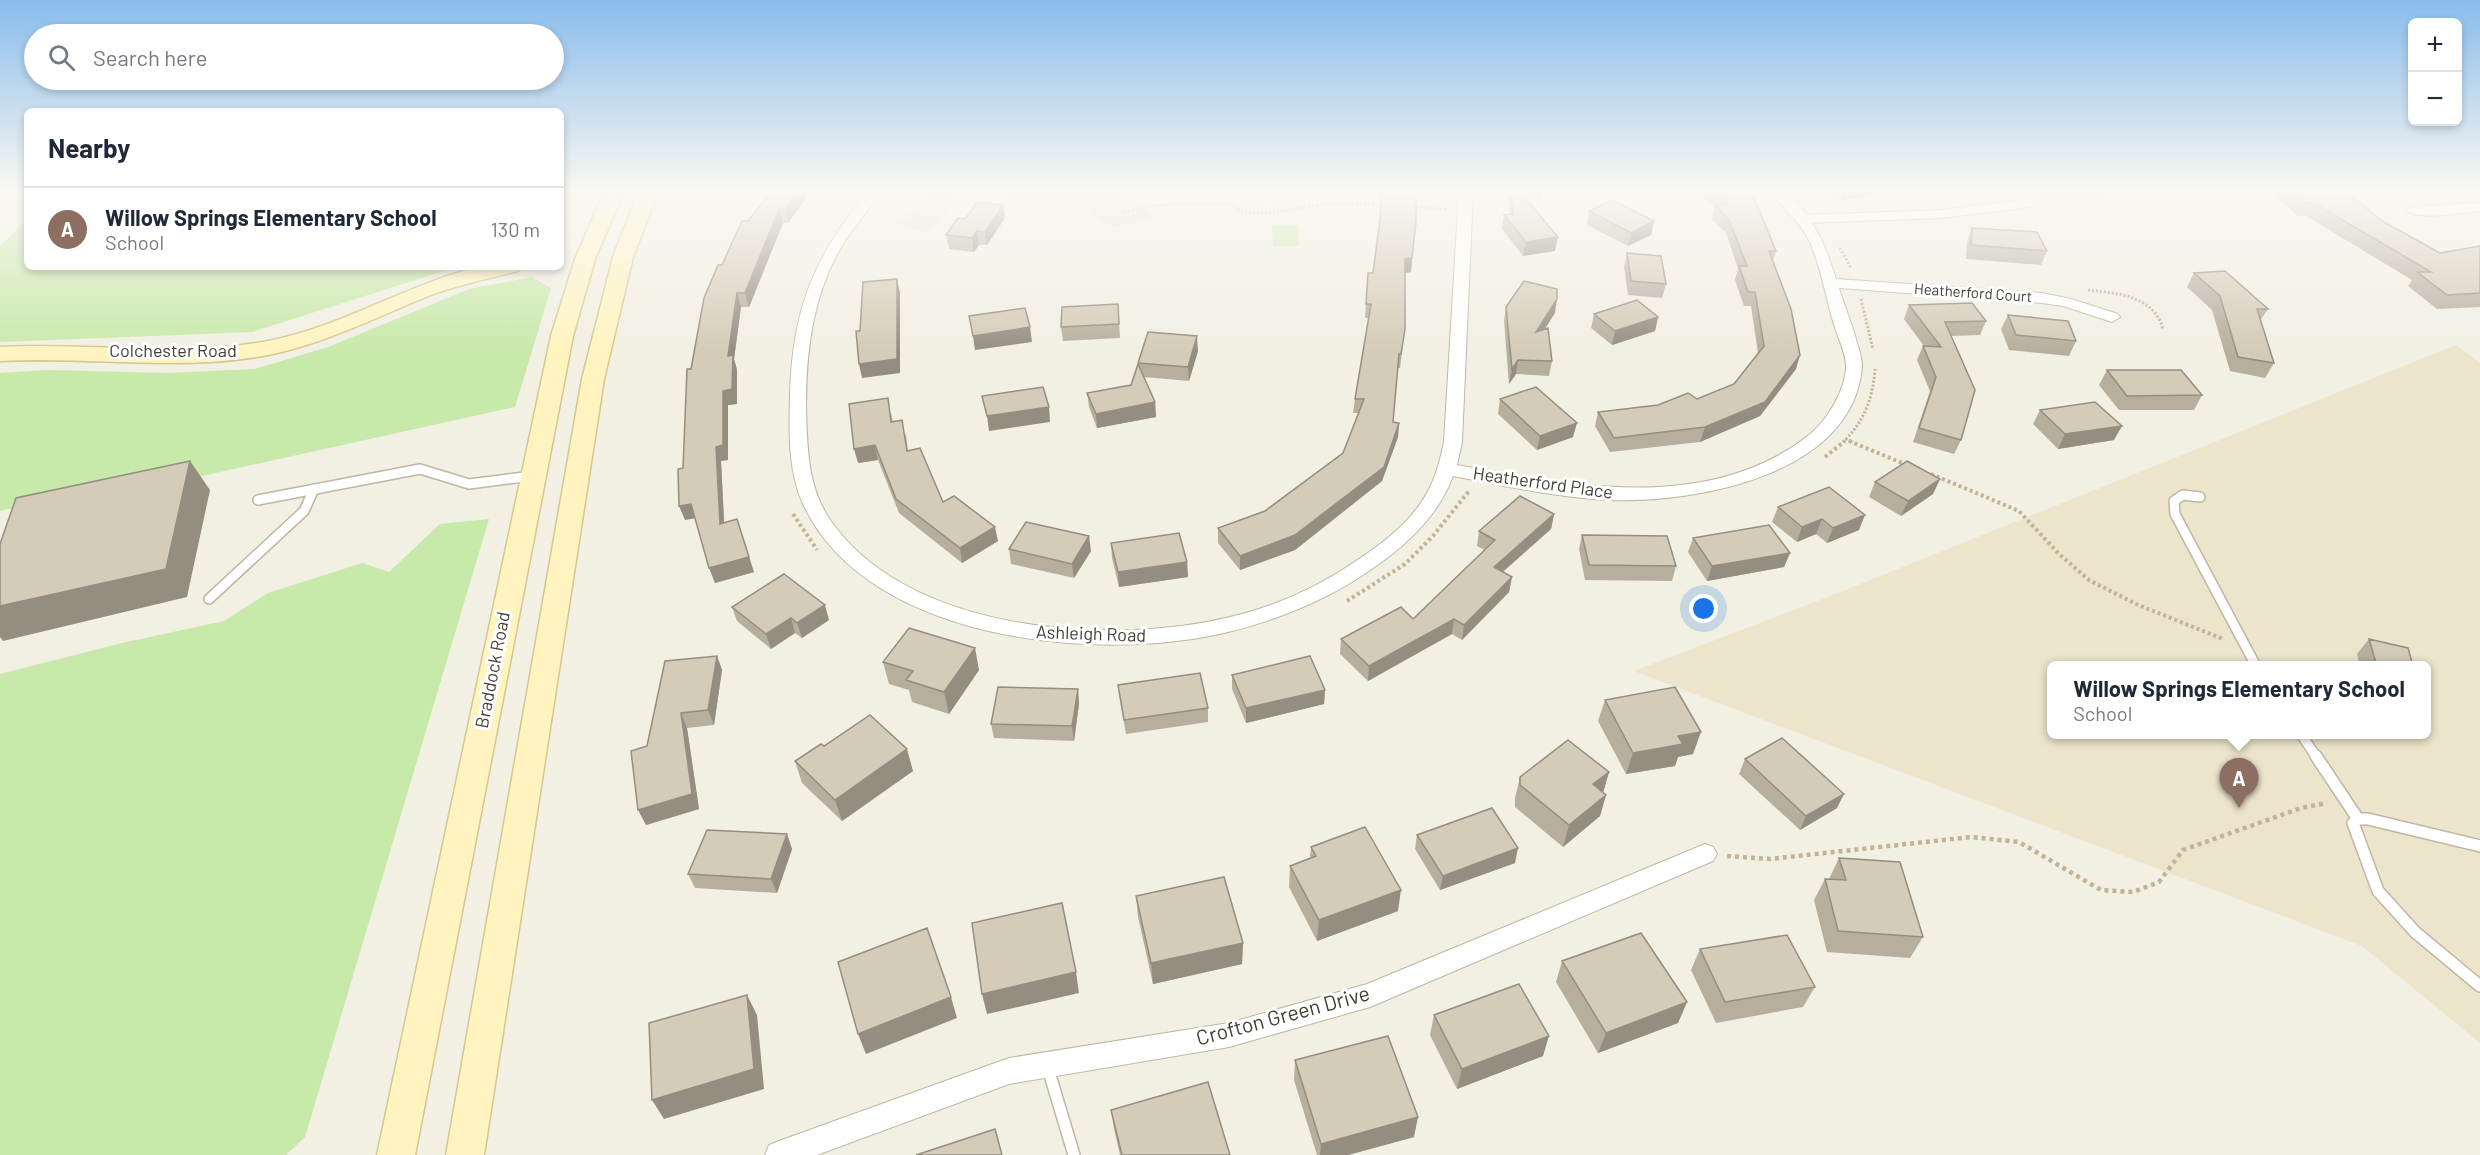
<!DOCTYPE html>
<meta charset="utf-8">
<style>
:root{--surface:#fff;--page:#f6f6f7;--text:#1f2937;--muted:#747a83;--line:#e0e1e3;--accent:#ff430d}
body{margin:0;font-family:Barlow,sans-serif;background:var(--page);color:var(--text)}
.controls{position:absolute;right:18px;top:18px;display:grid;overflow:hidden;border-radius:9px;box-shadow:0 3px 9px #0003}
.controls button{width:54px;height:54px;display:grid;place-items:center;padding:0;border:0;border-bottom:2px solid var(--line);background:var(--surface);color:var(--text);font:30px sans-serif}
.you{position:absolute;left:1704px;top:609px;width:21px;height:21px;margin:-15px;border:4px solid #fff;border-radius:50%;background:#1a73e8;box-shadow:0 0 0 9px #1a73e833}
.badge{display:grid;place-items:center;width:39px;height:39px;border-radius:50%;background:var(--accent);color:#fff;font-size:20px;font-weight:700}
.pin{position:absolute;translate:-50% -50px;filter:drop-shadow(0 2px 3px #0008)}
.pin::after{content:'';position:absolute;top:32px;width:21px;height:18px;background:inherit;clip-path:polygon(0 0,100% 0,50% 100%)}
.popup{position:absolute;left:2047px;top:661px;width:384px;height:78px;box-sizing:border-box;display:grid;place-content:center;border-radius:9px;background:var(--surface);filter:drop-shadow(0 2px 4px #0005);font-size:20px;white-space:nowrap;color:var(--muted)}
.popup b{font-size:22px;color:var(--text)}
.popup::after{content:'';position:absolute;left:50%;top:100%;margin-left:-12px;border:12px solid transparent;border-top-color:var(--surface)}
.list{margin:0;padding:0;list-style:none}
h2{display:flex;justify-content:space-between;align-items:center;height:78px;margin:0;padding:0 24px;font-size:26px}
h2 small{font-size:20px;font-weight:400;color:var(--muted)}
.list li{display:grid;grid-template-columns:39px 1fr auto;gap:18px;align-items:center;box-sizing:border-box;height:84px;padding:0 24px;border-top:2px solid var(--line)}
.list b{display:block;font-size:22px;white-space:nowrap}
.list p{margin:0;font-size:20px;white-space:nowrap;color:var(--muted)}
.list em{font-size:20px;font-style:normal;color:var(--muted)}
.icon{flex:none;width:33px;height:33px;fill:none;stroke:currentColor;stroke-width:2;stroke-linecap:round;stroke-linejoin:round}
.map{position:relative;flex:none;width:2480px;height:1155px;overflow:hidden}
.search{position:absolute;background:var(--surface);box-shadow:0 3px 9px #0003;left:24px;top:24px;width:540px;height:66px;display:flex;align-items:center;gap:15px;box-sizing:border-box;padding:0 21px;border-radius:33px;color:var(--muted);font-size:22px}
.panel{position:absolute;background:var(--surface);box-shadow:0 3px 9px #0003;left:24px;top:108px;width:540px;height:162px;border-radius:9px}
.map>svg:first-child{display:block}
.education{fill:#ece5cc;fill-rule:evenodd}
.green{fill:#c7e9a9}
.parking{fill:#e2e0dc}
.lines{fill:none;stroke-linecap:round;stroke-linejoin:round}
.lane-far2-casing{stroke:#beb7a5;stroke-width:10}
.lane-far1-casing{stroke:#beb7a5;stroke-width:12}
.lane-casing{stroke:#beb7a5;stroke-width:14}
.street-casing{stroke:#beb7a5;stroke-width:2}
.secondary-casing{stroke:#d4c790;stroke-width:3}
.path-far2{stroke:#c0b496;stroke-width:3;stroke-dasharray:2 2;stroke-linecap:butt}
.path-far1{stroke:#c0b496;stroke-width:4;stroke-dasharray:3 3;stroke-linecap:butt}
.path{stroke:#c0b496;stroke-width:4.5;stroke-dasharray:4 4;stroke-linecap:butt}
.lane-far2{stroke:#fff;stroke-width:8}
.lane-far1{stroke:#fff;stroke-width:9}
.lane{stroke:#fff;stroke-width:11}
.street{fill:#fff;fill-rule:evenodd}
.secondary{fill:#fff4c0;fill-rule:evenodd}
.wall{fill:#b6af9e}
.shaded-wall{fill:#948e81}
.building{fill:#d4cbb8;stroke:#948e81;stroke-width:1.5}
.labels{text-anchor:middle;stroke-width:6;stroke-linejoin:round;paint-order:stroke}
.far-street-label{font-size:15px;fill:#443e33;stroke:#fff}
.street-label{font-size:18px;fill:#443e33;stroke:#fff}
.near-street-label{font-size:21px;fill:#443e33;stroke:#fff}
</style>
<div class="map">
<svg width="2480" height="1155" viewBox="0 0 2480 1155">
<rect width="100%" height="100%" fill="#f2efe3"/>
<!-- education -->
<path class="education" d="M2456 345 2480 363V1043L2362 946 1634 671 1828 597ZM2052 666H2426V734H2052Z"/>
<!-- green -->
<path class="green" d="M2038 192H2124L2055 203Z
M27 220V267H445L444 271 252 332 0 342V246Z
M1272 225H1298L1299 246H1273Z
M532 277 551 288 515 407 152 487 127 481 0 511V373L48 370 167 373 255 369 328 347 469 289Z
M489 519 305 1137 286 1155H0V674L122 643 224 621 268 593 362 563 389 572 440 524Z"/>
<!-- parking -->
<path class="parking" d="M931 192 964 193 928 232 898 226Z
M973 192H1116L1132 197 1154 217 1122 226 1109 227 1089 210 1065 204 1013 201Z"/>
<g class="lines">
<defs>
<path id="lane-far2" d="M1803 219 1942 214 2030 203 2014 192"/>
<path id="lane-far1" d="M2200 497 2183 495 2174 501 2175 514 2256 666
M258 500 420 469 469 484 532 476
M209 599 304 511 314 489
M2301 734 2317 758"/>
<path id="lane" d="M2316 756 2358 819
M2480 846 2368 819H2358L2353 823 2378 891 2415 932 2480 986
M1047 1065 1074 1155"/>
<path id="street" d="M868 192H882C870 208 857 223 846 239 814 289 806 347 806 405 807 442 807 483 827 515 901 632 1109 647 1230 617 1278 606 1322 585 1362 557 1387 540 1412 520 1427 493 1436 477 1440 460 1444 442L1459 192H1473L1462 442 1457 465C1571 486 1709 514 1809 435 1827 421 1847 388 1846 364 1845 352 1838 337 1834 325 1826 298 1821 268 1810 242 1801 222 1782 209 1771 192H1786C1814 218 1825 243 1836 279L2042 293 2071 299 2118 314 2120 317 2112 322 2063 306 2042 303 1839 288C1844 305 1863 352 1862 367 1853 475 1697 503 1611 500 1558 498 1506 486 1453 476 1439 514 1409 543 1376 566 1333 597 1284 618 1232 631 1103 664 867 643 803 504 788 471 789 432 790 396 792 311 813 257 868 192Z
M2480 203V211C2464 213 2417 221 2406 210 2411 205 2467 204 2480 203Z
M1705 844 1713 847 1717 854 1713 861 1370 1007 1229 1047 1009 1084 817 1155H765L769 1145 779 1141 1009 1058 1229 1023 1367 984Z"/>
<path id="secondary" d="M604 192H624L595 259 573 336 415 1155H377L551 336 575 259Z
M638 192H658L633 257 604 379 484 1155H446L582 379 613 257Z
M478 267H521L518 271C487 279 457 285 426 297 374 318 324 344 268 355 180 372 89 356 0 361V347C89 342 180 358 268 341 341 327 406 285 478 267Z"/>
</defs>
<!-- lane-far2 casing -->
<use href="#lane-far2" class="lane-far2-casing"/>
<!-- lane-far1 casing -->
<use href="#lane-far1" class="lane-far1-casing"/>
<!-- lane casing -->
<use href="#lane" class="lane-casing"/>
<!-- street casing -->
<use href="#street" class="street-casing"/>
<!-- secondary casing -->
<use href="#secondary" class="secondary-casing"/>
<!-- path-far2 -->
<path class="path-far2" d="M1412 207 1446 209
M1124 212 1150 206 1190 203 1230 204 1240 211 1264 214 1328 203 1383 205
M1840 248 1851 268
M2088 290C2118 293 2154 296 2163 329
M1861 299 1873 349
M1845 439 1853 442
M1843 442C1864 422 1873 398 1875 369"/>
<!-- path-far1 -->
<path class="path-far1" d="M1849 441 1907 465
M1825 457 1845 441
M1931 474 2019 511 2059 554 2089 580 2136 604 2223 639
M793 514 817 550
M1347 601 1405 564 1433 536 1469 491"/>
<!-- path -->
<path class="path" d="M1727 856 1770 859 1971 837 2019 842 2101 890 2133 892 2159 882 2183 850 2301 808 2327 803"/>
<!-- lane-far2 -->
<use href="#lane-far2" class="lane-far2"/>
<!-- lane-far1 -->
<use href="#lane-far1" class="lane-far1"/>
<!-- lane -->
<use href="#lane" class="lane"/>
<!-- street -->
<use href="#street" class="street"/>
<!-- secondary -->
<use href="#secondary" class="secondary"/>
</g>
<!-- wall -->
<path class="wall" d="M1507 192H1520L1555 251 1523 256 1502 229 1504 215 1510 214Z
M1524 192H1542L1541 200Z
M1699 192H1748L1776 251 1773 261 1796 369 1760 416 1700 442 1610 452 1595 426 1598 412 1658 405 1697 399 1734 384 1758 353 1751 306H1744L1735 280 1738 269 1726 233 1712 219 1715 208Z
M1832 192H1872L1870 196 1842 200Z
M2270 192H2347L2382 221 2440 253 2480 246V307L2437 309 2408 286 2412 280 2306 216H2298Z
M807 197 788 223H783L749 307H741L734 359 737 370V404L728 405V460L721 461 724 523 754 572 715 583 695 518 685 520 683 468 691 369 722 265 748 221Z
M1003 205 1005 218 987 245H979L974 252 949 249 946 235 965 219Z
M1589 211 1654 221 1651 235 1628 246 1587 225Z
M1416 222 1411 272 1405 273V329L1400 368H1398L1393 422 1399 423 1398 437 1382 481 1295 550 1240 570 1218 543V528L1265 511 1343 453 1359 413H1353L1355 399 1369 318H1365L1367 286 1373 273Z
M1972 228 2047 251 2041 265 1966 259 1967 242Z
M1627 253 1666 284 1662 298 1628 295 1624 267Z
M2194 273 2268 309 2260 321 2274 363 2265 378 2230 371 2212 310 2187 287Z
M1118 304 1120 338 1063 341 1061 327Z
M1909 305 1986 321 1980 335 1951 336 1961 440 1954 454 1913 442 1930 391 1917 360 1923 346H1924L1904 319Z
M1506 307 1555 313 1544 329 1552 361 1549 376 1516 374 1509 384 1504 321Z
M1594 314 1658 317 1655 331 1612 345 1591 328Z
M2008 315 2076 341 2069 356 2009 350 2001 329Z
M1198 351 1189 381 1144 377 1155 402 1156 417 1097 428 1089 407 1087 393 1131 385 1139 366 1138 363Z
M2107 370 2202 395 2194 410H2119L2099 385Z
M1500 399 1573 437 1537 450 1498 414Z
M2040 410 2114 440 2058 449 2033 424Z
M891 413 893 422 906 435 908 451 943 502 998 541 962 563 899 513 878 460 858 463Z
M1940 479 1933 494 1901 516 1869 497 1875 482Z
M1778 507 1859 530 1827 543 1816 534 1797 542 1772 522Z
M1554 514 1551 529 1503 572 1512 577 1509 592 1462 640 1452 634 1368 681 1340 654 1341 639 1413 619 1485 550 1477 546 1479 531Z
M1582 535 1676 566 1672 581 1585 580 1579 549Z
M1693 538 1790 553 1784 567 1707 581 1688 552Z
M1111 543 1187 562 1188 577 1119 587 1112 558Z
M1009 549 1091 551 1074 578 1011 564Z
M732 607 829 620 802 638 795 633 771 649 737 621Z
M2369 639 2413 666H2360L2357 654Z
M717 656 722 670 714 725 687 728 699 809 646 825 647 746Z
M883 662 979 670 949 714 912 702 909 690 889 684Z
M1232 675 1325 690 1324 704 1246 723 1232 689Z
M1118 685 1208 708V722L1126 734 1120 699Z
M1078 689 1079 704 1074 741 994 738 991 724Z
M1605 700 1693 754 1678 757 1675 766 1626 774 1598 721Z
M824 746 913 771 842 821 802 783 795 761Z
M1745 759 1837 808 1800 830 1739 774Z
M1609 772 1603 792 1606 795 1600 816 1563 847 1515 807V798L1520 777Z
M787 834 792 849 777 893 695 888 688 874Z
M1417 835 1515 863 1440 890 1415 849Z
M1311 847 1398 911 1317 941 1289 887 1290 866 1310 858Z
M1839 858 1923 937 1910 958 1827 952 1814 900 1825 879H1829Z
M1136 896 1243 943 1242 964 1153 984 1138 917Z
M1700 949 1815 987 1803 1007 1716 1023 1691 970Z
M1562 961 1687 1002 1678 1023 1598 1053 1556 982Z
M1434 1015 1543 1056 1457 1089 1430 1035Z
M1295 1060 1414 1137 1348 1155H1317L1294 1080Z
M1111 1110 1230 1155H1120L1114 1129Z"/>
<!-- shaded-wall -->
<path class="shaded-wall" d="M798 192H806L807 197 788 223 785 210Z
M1844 192H1872L1870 196 1842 200Z
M1003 205 1005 218 987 245 985 232Z
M779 209 783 223 749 307 745 293Z
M1654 221 1651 235 1628 246 1631 233Z
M977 231 979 245 974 252 972 238Z
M1558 237 1555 251 1523 256 1526 242Z
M1412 258 1411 272 1404 273 1405 259Z
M897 279 900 293V373L862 378 859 364Z
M737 293 741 307 734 359 737 370V404L728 405V460L721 461 725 539 720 524 716 447Z
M1557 299 1555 313 1534 346 1536 332Z
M1658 317 1655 331 1612 345 1615 331Z
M1030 327 1032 342 975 350 973 336Z
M1197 336 1198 351 1189 381 1188 367Z
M1800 355 1796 369 1760 416 1700 442 1705 427Z
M1518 360 1516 374 1509 384 1512 369Z
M1155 402 1156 417 1097 428 1096 414Z
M1049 407 1050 422 989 431 987 416Z
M1399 423 1398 437 1382 481 1295 550 1240 570V556Z
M1577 423 1573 437 1537 450 1540 436Z
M2122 426 2114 440 2058 449 2065 434Z
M875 445 878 460 858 463 854 449Z
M190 461 210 490 187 597 3 641 0 637V606Z
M1940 479 1933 494 1901 516 1908 501Z
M691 504 696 518 685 520 679 506Z
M1554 514 1551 529 1491 582 1494 567Z
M1865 515 1859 530 1827 543 1833 528Z
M737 519 754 572 715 583 709 568Z
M1822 519 1816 534 1797 542 1802 527Z
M995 527 998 541 962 563 960 548Z
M1089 536 1091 551 1074 578 1072 564Z
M1790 553 1784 567 1707 581 1712 566Z
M1187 562 1188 577 1119 587 1118 572Z
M1512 577 1509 592 1462 640 1464 625Z
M825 605 829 620 802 638 797 623Z
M791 618 795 633 771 649 766 634Z
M1454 619 1452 634 1368 681 1369 666Z
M975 648 979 670 949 714 944 692Z
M717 656 722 670 714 725 708 710Z
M1078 689 1079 704 1074 741 1072 726Z
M1325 690 1324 704 1246 723V708Z
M681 713 687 728 699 809 646 825 638 810Z
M1701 732 1693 754 1678 757 1675 766 1626 774 1633 753 1678 736Z
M907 749 913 771 842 821 835 800Z
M1609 772 1603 793 1593 784Z
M1844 794 1837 808 1800 830 1806 816Z
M1606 795 1600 816 1563 847 1569 825Z
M787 834 792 849 777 893 771 879Z
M1518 848 1515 863 1440 890 1443 876Z
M1401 890 1398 911 1317 941 1319 920Z
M1243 943 1242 964 1153 984 1151 963Z
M1076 972 1079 993 987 1014 982 994Z
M747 995 757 1015 764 1089 664 1119 652 1100Z
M951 997 957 1018 866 1054 858 1034Z
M1687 1002 1678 1023 1598 1053 1606 1033Z
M1549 1036 1543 1056 1457 1089 1462 1069Z
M1418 1117 1414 1137 1348 1155H1320L1321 1144Z"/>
<!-- building -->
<path class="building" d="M771 192H798L785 210 779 209 745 293H737L728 356 733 355 732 389 723 391V445L716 447 720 524 737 519 749 557 709 568 691 504 679 506 678 469 683 468 687 369H691L704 298 718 265H722L742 221H748Z
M1381 192H1416V222L1412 258 1405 259V329L1401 354H1399L1393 422 1399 423 1384 467 1295 535 1240 556 1218 528 1265 511 1343 453 1364 399H1355L1371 304H1366L1368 273H1373L1380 219Z
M1511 192H1520L1558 237 1526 242 1504 215 1513 214Z
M1716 192H1748L1754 198 1776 251H1769L1791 309 1800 355 1765 402 1705 427 1614 438 1598 412 1658 405 1688 393 1697 399 1734 384 1764 346 1755 292H1748L1739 266H1747L1729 220 1716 206 1728 204Z
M2293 192H2347L2382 221 2440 253 2480 246V293L2447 295 2417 272H2431L2314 203H2306Z
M1612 200 1654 221 1631 233 1589 211Z
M977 202 1003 205 985 232 977 231 972 238 946 235 958 218 965 219Z
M1972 228 2037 232 2047 251 1971 245Z
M1627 253 1661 256 1666 284 1631 281Z
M2225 271 2268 309H2257L2274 363 2238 357 2220 296 2194 273Z
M897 279V359L859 364 856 331H860L863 282Z
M1524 281 1557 289V299L1536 332 1548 328 1552 361 1518 360 1512 369 1506 307Z
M1637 300 1658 317 1615 331 1594 314Z
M1972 303 1986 321 1945 322 1975 390 1961 440 1919 428 1936 377 1923 346 1941 347 1909 305Z
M1118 304 1119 324 1061 327 1062 307Z
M1025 308 1030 327 973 336 969 316Z
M2008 315 2068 321 2076 341 2016 335Z
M1148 332 1197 336 1188 367 1138 363Z
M1138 364 1155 402 1096 414 1087 393 1131 385Z
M2107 370H2181L2202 395 2127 396Z
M1043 387 1049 407 987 416 982 396Z
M1536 387 1577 423 1540 436 1500 399Z
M888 398 891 422 902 420 907 451 920 448 943 502 954 496 995 527 960 548 896 499 875 445 854 449 849 404Z
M2095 402 2122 426 2065 434 2040 410Z
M190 461 166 569 0 606V544L16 498Z
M1907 461 1940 479 1908 501 1875 482Z
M1829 487 1865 515 1833 528 1822 519 1802 527 1778 507Z
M1520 496 1554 514 1494 567 1512 577 1464 625 1454 619 1369 666 1341 639 1401 607 1413 619 1495 540 1479 531Z
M1026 522 1089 536 1072 564 1009 549Z
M1769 525 1790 553 1712 566 1693 538Z
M1179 533 1187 562 1118 572 1111 543Z
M1582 535 1667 536 1676 566 1589 565Z
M784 574 825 605 797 623 791 618 766 634 732 607Z
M909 628 975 648 944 692 906 680 913 671 883 662Z
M2369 639 2408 648 2413 666H2377Z
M717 656 708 710 681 713 692 794 638 810 631 751 647 746 665 661Z
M1310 656 1325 690 1246 708 1232 675Z
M1200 673 1208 708 1124 720 1118 685Z
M998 687 1078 689 1072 726 991 724Z
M1675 687 1701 732 1678 736 1683 744 1633 753 1605 700Z
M870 715 907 749 835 800 795 761 821 744 824 746Z
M1782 738 1844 794 1806 816 1745 759Z
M1568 740 1609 772 1593 784 1606 795 1569 825 1520 785V777Z
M1492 808 1518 848 1443 876 1417 835Z
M1365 827 1401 890 1319 920 1290 866 1316 856 1311 847Z
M707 830 787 834 771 879 688 874Z
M1839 858 1900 862 1923 937 1838 931 1825 879 1846 880Z
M1224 877 1243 943 1151 963 1136 896Z
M1062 903 1076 972 982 994 972 923Z
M927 928 951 997 858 1034 838 962Z
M1641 933 1687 1002 1606 1033 1562 961Z
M1787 935 1815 987 1725 1002 1700 949Z
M1519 984 1549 1036 1462 1069 1434 1015Z
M747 995 754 1069 652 1100 649 1023Z
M1388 1036 1418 1117 1321 1144 1295 1060Z
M1208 1082 1230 1155H1122L1111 1110Z
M995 1129 1002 1155H916Z"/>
<!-- sky -->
<linearGradient id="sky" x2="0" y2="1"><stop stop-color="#89bcec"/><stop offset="0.54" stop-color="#f9f8f2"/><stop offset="1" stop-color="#f9f8f2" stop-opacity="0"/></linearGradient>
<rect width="2480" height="353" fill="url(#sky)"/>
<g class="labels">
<!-- far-street labels -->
<g class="far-street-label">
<text transform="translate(1973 293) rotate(4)" y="5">Heatherford Court</text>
</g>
<!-- street labels -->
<g class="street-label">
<text x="173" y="357">Colchester Road</text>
<text transform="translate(1543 483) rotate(8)" y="6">Heatherford Place</text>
<text transform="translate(1091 634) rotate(2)" y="6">Ashleigh Road</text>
<text transform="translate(493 670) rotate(-79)" y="6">Braddock Road</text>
</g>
<!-- near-street labels -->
<g class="near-street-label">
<text transform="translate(1283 1016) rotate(-15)" y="7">Crofton Green Drive</text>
</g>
</g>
</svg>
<div class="controls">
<button>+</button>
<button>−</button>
</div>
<div class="you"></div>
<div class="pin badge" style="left:2239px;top:808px;background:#8d6e63">A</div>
<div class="popup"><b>Willow Springs Elementary School</b>School</div>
<div class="search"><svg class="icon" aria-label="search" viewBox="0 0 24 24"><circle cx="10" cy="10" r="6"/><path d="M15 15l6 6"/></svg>Search here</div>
<section class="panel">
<h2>Nearby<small></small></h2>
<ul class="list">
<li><span class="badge" style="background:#8d6e63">A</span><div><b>Willow Springs Elementary School</b><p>School</p></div><em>130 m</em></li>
</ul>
</section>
</div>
